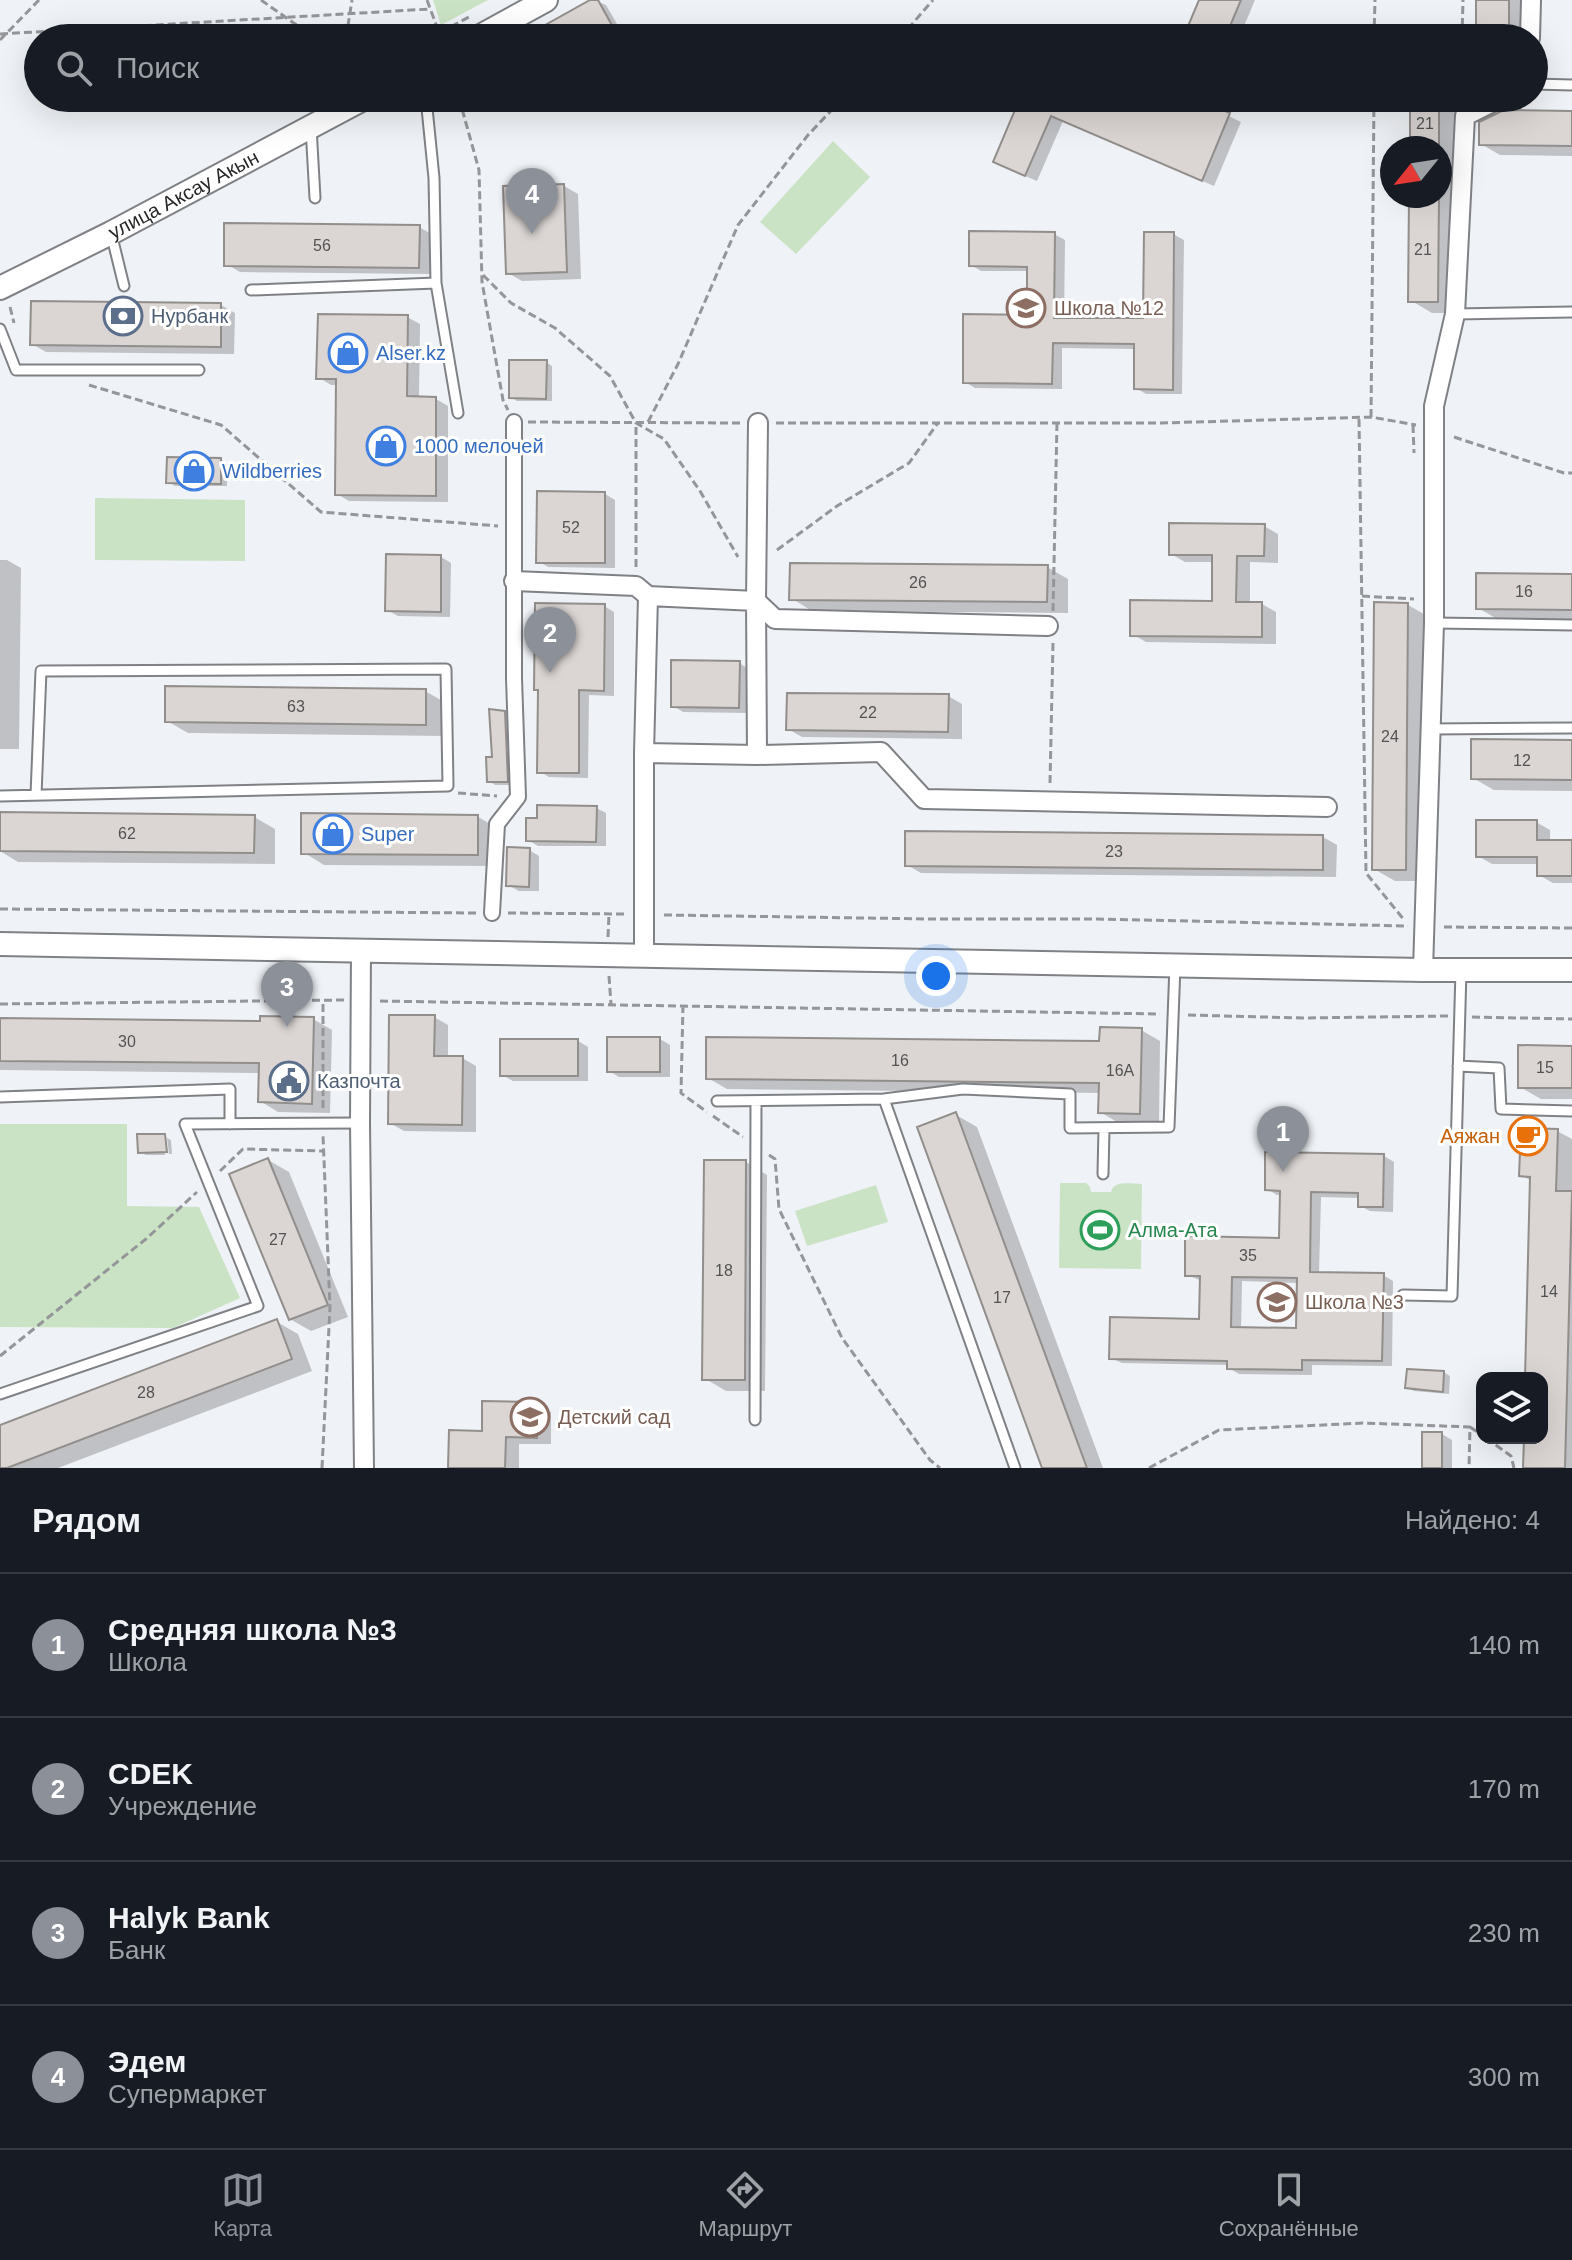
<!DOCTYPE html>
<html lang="ru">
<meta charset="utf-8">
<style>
:root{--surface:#171b24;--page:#242831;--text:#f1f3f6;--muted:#9ea1a6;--line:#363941;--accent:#8c9099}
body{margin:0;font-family:Helvetica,sans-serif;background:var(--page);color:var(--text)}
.controls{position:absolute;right:24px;bottom:24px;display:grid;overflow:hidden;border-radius:16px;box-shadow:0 8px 32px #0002}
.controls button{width:72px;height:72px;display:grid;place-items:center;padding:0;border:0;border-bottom:2px solid var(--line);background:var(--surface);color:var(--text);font:40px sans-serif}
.compass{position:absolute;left:1380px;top:136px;width:72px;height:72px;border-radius:50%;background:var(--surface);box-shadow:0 8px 32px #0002;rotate:240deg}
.you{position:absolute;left:936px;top:976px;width:28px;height:28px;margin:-20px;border:6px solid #fff;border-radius:50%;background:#1a73e8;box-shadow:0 0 0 12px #1a73e833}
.badge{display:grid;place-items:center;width:52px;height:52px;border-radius:50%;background:var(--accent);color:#fff;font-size:26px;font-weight:700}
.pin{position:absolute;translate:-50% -66px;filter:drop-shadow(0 2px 4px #0008)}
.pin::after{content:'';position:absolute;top:42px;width:28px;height:24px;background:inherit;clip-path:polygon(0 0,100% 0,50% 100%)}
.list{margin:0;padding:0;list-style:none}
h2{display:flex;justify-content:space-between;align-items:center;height:104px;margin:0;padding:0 32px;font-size:34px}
h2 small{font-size:26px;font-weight:400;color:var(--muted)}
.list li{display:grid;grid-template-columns:52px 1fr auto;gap:24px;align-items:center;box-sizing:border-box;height:144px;padding:0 32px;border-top:2px solid var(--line)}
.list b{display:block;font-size:30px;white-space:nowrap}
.list p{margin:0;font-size:26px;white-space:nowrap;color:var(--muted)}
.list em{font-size:26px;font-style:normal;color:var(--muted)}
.icon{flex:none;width:44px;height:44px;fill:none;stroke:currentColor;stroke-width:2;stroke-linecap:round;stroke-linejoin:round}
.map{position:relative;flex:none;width:1572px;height:1468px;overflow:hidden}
.search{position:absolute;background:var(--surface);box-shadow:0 8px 32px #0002;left:24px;right:24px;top:24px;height:88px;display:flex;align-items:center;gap:20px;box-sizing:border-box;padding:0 28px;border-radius:44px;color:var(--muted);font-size:30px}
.sheet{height:680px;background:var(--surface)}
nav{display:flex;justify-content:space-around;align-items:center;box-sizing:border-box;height:112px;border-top:2px solid var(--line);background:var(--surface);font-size:22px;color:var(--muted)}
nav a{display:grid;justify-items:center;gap:4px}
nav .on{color:var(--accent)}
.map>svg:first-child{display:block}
.green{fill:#cbe3c5}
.shadow{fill:#0003;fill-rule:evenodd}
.building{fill:#dbd6d4;stroke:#928e8b;stroke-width:2;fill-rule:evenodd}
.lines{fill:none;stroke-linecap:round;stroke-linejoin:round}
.service-casing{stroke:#7f8185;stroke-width:13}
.pedestrian-casing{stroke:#7f8185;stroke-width:18}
.minor-casing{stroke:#7f8185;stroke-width:22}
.tertiary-casing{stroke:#7f8185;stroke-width:26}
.path{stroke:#949699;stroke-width:3;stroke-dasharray:8 4;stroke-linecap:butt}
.service{stroke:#fff;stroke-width:9}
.pedestrian{stroke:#fff;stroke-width:14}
.minor{stroke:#fff;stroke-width:18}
.tertiary{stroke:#fff;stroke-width:22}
.labels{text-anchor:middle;stroke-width:6;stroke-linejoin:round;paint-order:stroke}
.number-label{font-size:16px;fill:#535353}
.street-label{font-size:20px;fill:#262728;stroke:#fff}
.education-label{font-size:20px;fill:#785e54;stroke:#fff;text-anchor:start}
.service-label{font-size:20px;fill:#4e5e75;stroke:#fff;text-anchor:start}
.shop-label{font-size:20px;fill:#366cbe;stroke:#fff;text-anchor:start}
.food-label{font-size:20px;fill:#c56008;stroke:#fff;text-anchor:end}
.leisure-label{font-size:20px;fill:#27864d;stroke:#fff;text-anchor:start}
</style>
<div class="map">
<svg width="1572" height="1468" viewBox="0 0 1572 1468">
<rect width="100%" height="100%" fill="#eff2f6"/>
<!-- green -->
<path class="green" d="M433 0H488L441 25Z
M833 141 870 177 796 254 760 222Z
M95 498 245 500V561L95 560Z
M0 1124H127V1206L199 1207 240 1298 173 1328 0 1327Z
M1060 1183H1086L1090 1187 1091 1192H1111C1114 1180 1130 1184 1142 1184L1141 1269 1059 1268Z
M876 1185 888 1222 807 1246 795 1211Z"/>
<!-- shadow -->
<path class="shadow" d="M594 0 606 5 625 38H526Z
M1202 0H1255L1239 38H1185Z
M1478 0H1530L1529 38H1478Z
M1022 98H1213L1210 107 1241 122 1214 186 1063 121 1037 181 1007 168Z
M1412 98H1460L1458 313H1432L1410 300 1411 196H1440V148H1412Z
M1572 113V156L1500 155 1481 144Z
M564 186 578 194 581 279 522 281 508 273Z
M419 227 433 235 432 274 240 272 226 264Z
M1054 234 1065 240 1064 320H1145L1173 234 1184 240 1182 394H1146L1136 388V349L1062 348V389L975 388 965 382 1029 317V271H981L971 265Z
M221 305 235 313 234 354 46 352 32 344Z
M407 317 420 324 419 398 436 399 448 406V502L349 501 337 494 338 385H331L318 377Z
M546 362 552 366V401H517L511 397Z
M221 460 227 463V486H175L168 482Z
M605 494 615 500V568L548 567 538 561Z
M1264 526 1278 534V563L1250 562V604H1262L1276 612V644L1146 642 1132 634 1214 603V562H1185L1171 554Z
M441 557 451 563 450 617 398 616 387 610Z
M0 560H7L21 568 19 749H0Z
M1047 567 1068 579V613L812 611 791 598Z
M1572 576V621L1499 620 1478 608Z
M1408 605 1429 617 1426 881H1395L1374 869Z
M604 606 614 612V696L589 695 588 778 549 777 539 771Z
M739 663 749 669V713L683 712 673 706Z
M425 691 446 703V736L188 733 167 721Z
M948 696 962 704V739L802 737 788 729Z
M504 713 511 716 513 785H495L489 781Z
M1572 742V791L1494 790 1473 778Z
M596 808 606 813V846H538L528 840Z
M0 814 254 817 275 829V864L18 862 0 851Z
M478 817 499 829 498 866 324 865 303 852Z
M1536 822 1550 830V842H1572V883H1553L1539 875V864H1492L1478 856Z
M1323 837 1337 845 1336 877 921 873 907 865Z
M529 850 539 856V891H519L508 885Z
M434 1017 448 1025V1058H462L476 1066V1132L404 1131 390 1123Z
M313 1019 332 1030 330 1113 278 1112 260 1101 261 1073 0 1070V1020L262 1023Z
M1141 1030 1160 1041 1159 1124 1119 1123 1100 1112V1093L727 1089 708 1078 1101 1043Z
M660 1039 670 1045V1077H619L609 1071Z
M578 1041 588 1047V1081H513L502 1075Z
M1572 1048V1099H1541L1520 1087Z
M956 1115 977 1127 1103 1468H1044Z
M1557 1131 1572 1139V1468H1525L1526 1438H1542V1378H1527L1532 1181 1521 1175Z
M163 1137 165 1155H146L140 1152Z
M167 1138 171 1140 172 1154H169Z
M1384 1156 1394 1162 1393 1212 1370 1211 1360 1206V1198L1321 1197 1319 1274 1383 1275 1393 1281 1392 1366 1312 1365V1375L1239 1374 1229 1368V1365L1122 1363 1111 1358 1201 1321 1202 1281 1187 1275 1281 1240 1282 1195H1277L1267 1189ZM1242 1281 1299 1283 1298 1330 1241 1329Z
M268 1160 289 1172 348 1317 311 1331 290 1319Z
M746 1162 767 1175 765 1391H726L704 1378Z
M277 1322 298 1334 312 1371 58 1468H0V1428Z
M1444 1372 1450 1376 1449 1394 1414 1391 1407 1387Z
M537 1404 551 1412V1444H519V1468H450L484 1433Z
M1442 1434 1452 1440V1468H1424Z"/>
<!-- building -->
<path class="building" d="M590 0H598L619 38H522Z
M1199 0H1241L1225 38H1183Z
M1476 0H1509V38H1476Z
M1020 98H1194L1230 113 1202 181 1051 116 1025 176 993 162Z
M1410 98H1439V148H1410Z
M1504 110 1572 111V146L1479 145V122Z
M564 184 567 272 506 274 503 186Z
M1409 196H1439L1438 302H1408Z
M224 223 420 225 419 268 224 266Z
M969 231 1055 232 1054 318H1143L1144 232H1174L1173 390 1134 389V344L1053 343 1052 384 963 383V314L1027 315V267L969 266Z
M31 301 221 303V347L30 345Z
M318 314 408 315 407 396 436 397V496L335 495 336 379H316Z
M509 360H547L546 399 509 398Z
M167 457 221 458V484L166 483Z
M537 491 605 492V563H536Z
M1169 523 1265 524 1264 556H1237L1236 602H1262V637L1130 636V600L1212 601V555H1169Z
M386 554 441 555V612L385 611Z
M790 563 1048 565 1047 602 789 600Z
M1476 573 1572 574V610L1476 609Z
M1374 602 1408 603 1406 870H1372Z
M535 603 605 604 604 691 579 690V773H537L538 690H534Z
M671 660 740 661 739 708 671 707Z
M165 686 426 689V725L165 722Z
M787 693 949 694 948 732 786 730Z
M489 709 505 711 508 782H487L486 757H492Z
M1471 739 1572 740V780L1471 779Z
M537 805 597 806 596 842 526 841V818H537Z
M0 812 255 815 254 853 0 851Z
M301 813 478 815V855L301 854Z
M1476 820H1537V840H1572V876H1537V857H1476Z
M905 831 1323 835V870L905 866Z
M507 847 530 848 529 887 506 886Z
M389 1015H435L434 1056H463L462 1125 388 1124Z
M260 1016 314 1017 312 1104 258 1102 259 1063 0 1061V1018L260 1021Z
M1100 1027 1142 1028 1140 1114 1098 1113 1099 1083 706 1079V1037L1099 1041Z
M607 1037H660V1072H607Z
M500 1039H578V1076H500Z
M1518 1045 1572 1046V1088H1518Z
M956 1112 1087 1468H1042L917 1127Z
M1521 1128 1558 1129 1556 1191H1572L1565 1468H1523L1524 1438H1542V1378H1525L1530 1177 1519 1176Z
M137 1134H165L167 1152 138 1153Z
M1265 1152 1384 1154 1383 1207H1358V1193L1311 1192 1310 1272 1384 1273 1382 1361 1302 1360V1370L1227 1369V1361L1109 1359 1110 1317 1199 1319 1200 1276H1185V1236L1279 1238 1280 1191 1265 1190ZM1232 1277 1297 1278 1296 1328 1231 1327Z
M268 1158 328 1305 289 1320 229 1174Z
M704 1160H746L745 1380H702Z
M277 1319 292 1359 7 1468H0V1425Z
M1407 1369 1444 1371 1443 1392 1405 1388Z
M482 1401 538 1402 537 1438 506 1437 505 1468H448L449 1430 482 1431Z
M1422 1432H1442V1468H1422Z"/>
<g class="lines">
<defs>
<path id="service" d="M1534 84 1572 85
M426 98 434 178 436 283 458 413
M311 127 315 198
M111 233 124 286
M251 290 436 283
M1455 314 1572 312
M0 329 16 370H199
M1434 623 1572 625
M1430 729 1572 728
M0 796 448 786 446 669 41 671 36 795
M1458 1066 1499 1068 1501 1109 1572 1111
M0 1097 230 1089V1124
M717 1101 884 1099
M1103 1174 1104 1128
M1403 1295 1452 1296 1461 970
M0 1394 258 1306 185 1124 360 1123
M755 1420 756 1101
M1015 1468 884 1099 963 1089 1070 1094V1128L1169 1127 1175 965"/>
<path id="pedestrian" d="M492 913 497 824 518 797 514 678V422"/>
<path id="minor" d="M1530 38 1531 0
M514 581 636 586 648 596
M644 753 648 596 756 601 775 619 1048 626
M757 755 756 601 758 423
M361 950 360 1123 364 1468
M644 955V753L757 755 881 752 924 799 1327 807
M1423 970 1434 623V406L1455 314 1465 116 1501 98"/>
<g id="tertiary">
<path d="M477 38 546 0"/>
<path id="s1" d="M0 288 111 233 365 98"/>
<path d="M0 944 1423 970H1572"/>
</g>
</defs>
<!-- service casing -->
<use href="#service" class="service-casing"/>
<!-- pedestrian casing -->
<use href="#pedestrian" class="pedestrian-casing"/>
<!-- minor casing -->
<use href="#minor" class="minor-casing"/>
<!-- tertiary casing -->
<use href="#tertiary" class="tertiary-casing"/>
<!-- path -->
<path class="path" d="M261 0 315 38
M427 0 441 38
M0 34 430 9
M346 38 352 0
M430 38 469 17
M900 38 933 0
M1374 38 1375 0
M1462 38 1463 0
M0 40 39 0
M459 98 479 170 482 282 503 400 508 410
M385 104 397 98
M483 275 511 303 555 328 610 376 636 423 664 439 700 491 738 557
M10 307 14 323
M89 385 221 425 321 512 498 526
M1371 417 1374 98
M1359 419 1366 873 1405 921
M528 422 741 423
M648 422 678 364 738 225 808 135 843 98
M776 423H1161L1371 417 1416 425
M1413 425 1414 453
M1454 437 1564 473H1572
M777 550 837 506 909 463 938 423
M636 567V423
M1362 596 1414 599
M1053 611 1057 423
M1050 783 1053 643
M458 793 497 796
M0 909 476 913
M508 913 624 914
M664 915 931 919H1098L1408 926
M1444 927 1572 928
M608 937 609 914
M609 976 611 1004
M380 1001 1160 1014
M0 1004 344 1000
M683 1005 681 1093 707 1112
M1188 1015 1303 1018 1448 1016
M1472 1017 1572 1019
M323 1108V1000
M713 1116 743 1137
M769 1155 775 1159 779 1209 842 1338 930 1460 940 1468
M220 1171 243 1149 323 1151
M0 1356 146 1239 197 1192
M1470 1427 1482 1435
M1486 1438 1511 1456 1514 1468
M322 1468 330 1307 323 1135
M1149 1468 1219 1430 1363 1423 1470 1427 1469 1468"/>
<!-- service -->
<use href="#service" class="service"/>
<!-- pedestrian -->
<use href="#pedestrian" class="pedestrian"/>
<!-- minor -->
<use href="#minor" class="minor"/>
<!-- tertiary -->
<use href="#tertiary" class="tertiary"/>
</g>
<!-- icons -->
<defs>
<symbol id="school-ring" viewBox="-11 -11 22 22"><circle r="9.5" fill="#fff" stroke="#8d6e63" stroke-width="1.5"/><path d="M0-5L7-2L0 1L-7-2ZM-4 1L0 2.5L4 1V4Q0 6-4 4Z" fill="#8d6e63"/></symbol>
<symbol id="bank-ring" viewBox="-11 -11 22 22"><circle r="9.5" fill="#fff" stroke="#5c6f8a" stroke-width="1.5"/><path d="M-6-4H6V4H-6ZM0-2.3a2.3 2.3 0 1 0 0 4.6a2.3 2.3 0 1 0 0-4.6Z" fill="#5c6f8a"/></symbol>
<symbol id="shop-ring" viewBox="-11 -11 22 22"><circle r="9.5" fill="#fff" stroke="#3f7fe0" stroke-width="1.5"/><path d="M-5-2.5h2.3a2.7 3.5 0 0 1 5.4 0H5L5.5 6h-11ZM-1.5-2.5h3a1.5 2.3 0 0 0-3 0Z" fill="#3f7fe0"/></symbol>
<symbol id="civic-ring" viewBox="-11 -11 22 22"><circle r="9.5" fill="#fff" stroke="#5c6f8a" stroke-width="1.5"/><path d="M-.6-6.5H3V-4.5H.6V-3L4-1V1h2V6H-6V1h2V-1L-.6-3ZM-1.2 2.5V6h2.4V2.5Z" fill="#5c6f8a"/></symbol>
<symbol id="cafe-ring" viewBox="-11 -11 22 22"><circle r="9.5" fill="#fff" stroke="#e8710a" stroke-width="1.5"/><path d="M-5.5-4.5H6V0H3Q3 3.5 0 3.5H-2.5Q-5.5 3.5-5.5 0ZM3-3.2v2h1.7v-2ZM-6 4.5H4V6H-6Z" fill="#e8710a"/></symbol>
<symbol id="stadium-ring" viewBox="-11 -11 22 22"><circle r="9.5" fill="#fff" stroke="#2e9e5b" stroke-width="1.5"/><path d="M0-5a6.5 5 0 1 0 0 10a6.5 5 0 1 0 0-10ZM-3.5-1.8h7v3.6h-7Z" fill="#2e9e5b"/></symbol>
</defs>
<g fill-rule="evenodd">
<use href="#school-ring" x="1004" y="286" width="44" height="44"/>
<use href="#bank-ring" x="101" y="294" width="44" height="44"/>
<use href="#shop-ring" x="326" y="331" width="44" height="44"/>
<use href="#shop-ring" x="364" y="424" width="44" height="44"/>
<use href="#shop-ring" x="172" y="449" width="44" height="44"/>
<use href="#shop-ring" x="311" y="812" width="44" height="44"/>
<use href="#civic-ring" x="267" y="1059" width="44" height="44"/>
<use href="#cafe-ring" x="1506" y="1114" width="44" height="44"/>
<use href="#stadium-ring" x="1078" y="1208" width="44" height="44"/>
<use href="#school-ring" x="1255" y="1280" width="44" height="44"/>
<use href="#school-ring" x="508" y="1395" width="44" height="44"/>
</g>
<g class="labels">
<!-- number labels -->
<g class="number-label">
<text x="1425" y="129">21</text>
<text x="322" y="251">56</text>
<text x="1423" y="255">21</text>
<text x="571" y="533">52</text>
<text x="918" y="588">26</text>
<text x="1524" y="597">16</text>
<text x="296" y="712">63</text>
<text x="868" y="718">22</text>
<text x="1390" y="742">24</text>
<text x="1522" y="766">12</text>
<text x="127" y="839">62</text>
<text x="1114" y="857">23</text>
<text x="127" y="1047">30</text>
<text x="900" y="1066">16</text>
<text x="1545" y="1073">15</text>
<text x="1120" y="1076">16А</text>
<text x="278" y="1245">27</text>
<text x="1248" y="1261">35</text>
<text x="724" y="1276">18</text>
<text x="1549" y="1297">14</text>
<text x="1002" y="1303">17</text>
<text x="146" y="1398">28</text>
</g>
<!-- street labels -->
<g class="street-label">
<text dy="7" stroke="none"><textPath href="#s1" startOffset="206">улица Аксау Акын</textPath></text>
</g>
<!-- education labels -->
<g class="education-label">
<text x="1054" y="315">Школа №12</text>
<text x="1305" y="1309">Школа №3</text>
<text x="558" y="1424">Детский сад</text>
</g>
<!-- service labels -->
<g class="service-label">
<text x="151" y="323">Нурбанк</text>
<text x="317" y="1088">Казпочта</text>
</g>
<!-- shop labels -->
<g class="shop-label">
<text x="376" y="360">Alser.kz</text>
<text x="414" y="453">1000 мелочей</text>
<text x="222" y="478">Wildberries</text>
<text x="361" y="841">Super</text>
</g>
<!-- food labels -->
<g class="food-label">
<text x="1500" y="1143">Аяжан</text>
</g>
<!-- leisure labels -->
<g class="leisure-label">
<text x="1128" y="1237">Алма-Ата</text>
</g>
</g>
</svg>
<div class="controls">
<button><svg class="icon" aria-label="layers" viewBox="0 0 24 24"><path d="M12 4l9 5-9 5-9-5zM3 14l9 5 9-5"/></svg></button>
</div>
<svg class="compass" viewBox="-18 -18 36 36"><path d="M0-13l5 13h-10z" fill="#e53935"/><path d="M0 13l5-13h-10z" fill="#9ea1a6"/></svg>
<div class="you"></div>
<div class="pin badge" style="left:1283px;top:1172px">1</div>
<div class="pin badge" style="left:550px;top:673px">2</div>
<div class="pin badge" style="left:287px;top:1027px">3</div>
<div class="pin badge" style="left:532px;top:234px">4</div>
<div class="search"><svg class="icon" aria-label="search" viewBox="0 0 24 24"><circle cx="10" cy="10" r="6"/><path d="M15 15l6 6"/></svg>Поиск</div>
</div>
<section class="sheet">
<h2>Рядом<small>Найдено: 4</small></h2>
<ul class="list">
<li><span class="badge">1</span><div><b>Средняя школа №3</b><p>Школа</p></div><em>140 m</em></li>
<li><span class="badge">2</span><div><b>CDEK</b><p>Учреждение</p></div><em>170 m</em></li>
<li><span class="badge">3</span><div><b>Halyk Bank</b><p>Банк</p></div><em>230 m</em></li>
<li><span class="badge">4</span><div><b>Эдем</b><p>Супермаркет</p></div><em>300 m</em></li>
</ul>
</section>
<nav>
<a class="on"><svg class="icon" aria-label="map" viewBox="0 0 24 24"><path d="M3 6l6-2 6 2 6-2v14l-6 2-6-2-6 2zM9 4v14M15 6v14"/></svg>Карта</a>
<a><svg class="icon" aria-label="directions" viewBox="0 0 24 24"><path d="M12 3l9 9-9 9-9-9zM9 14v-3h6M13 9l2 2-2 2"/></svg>Маршрут</a>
<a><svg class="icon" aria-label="saved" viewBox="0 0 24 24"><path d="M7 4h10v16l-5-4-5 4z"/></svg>Сохранённые</a>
</nav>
